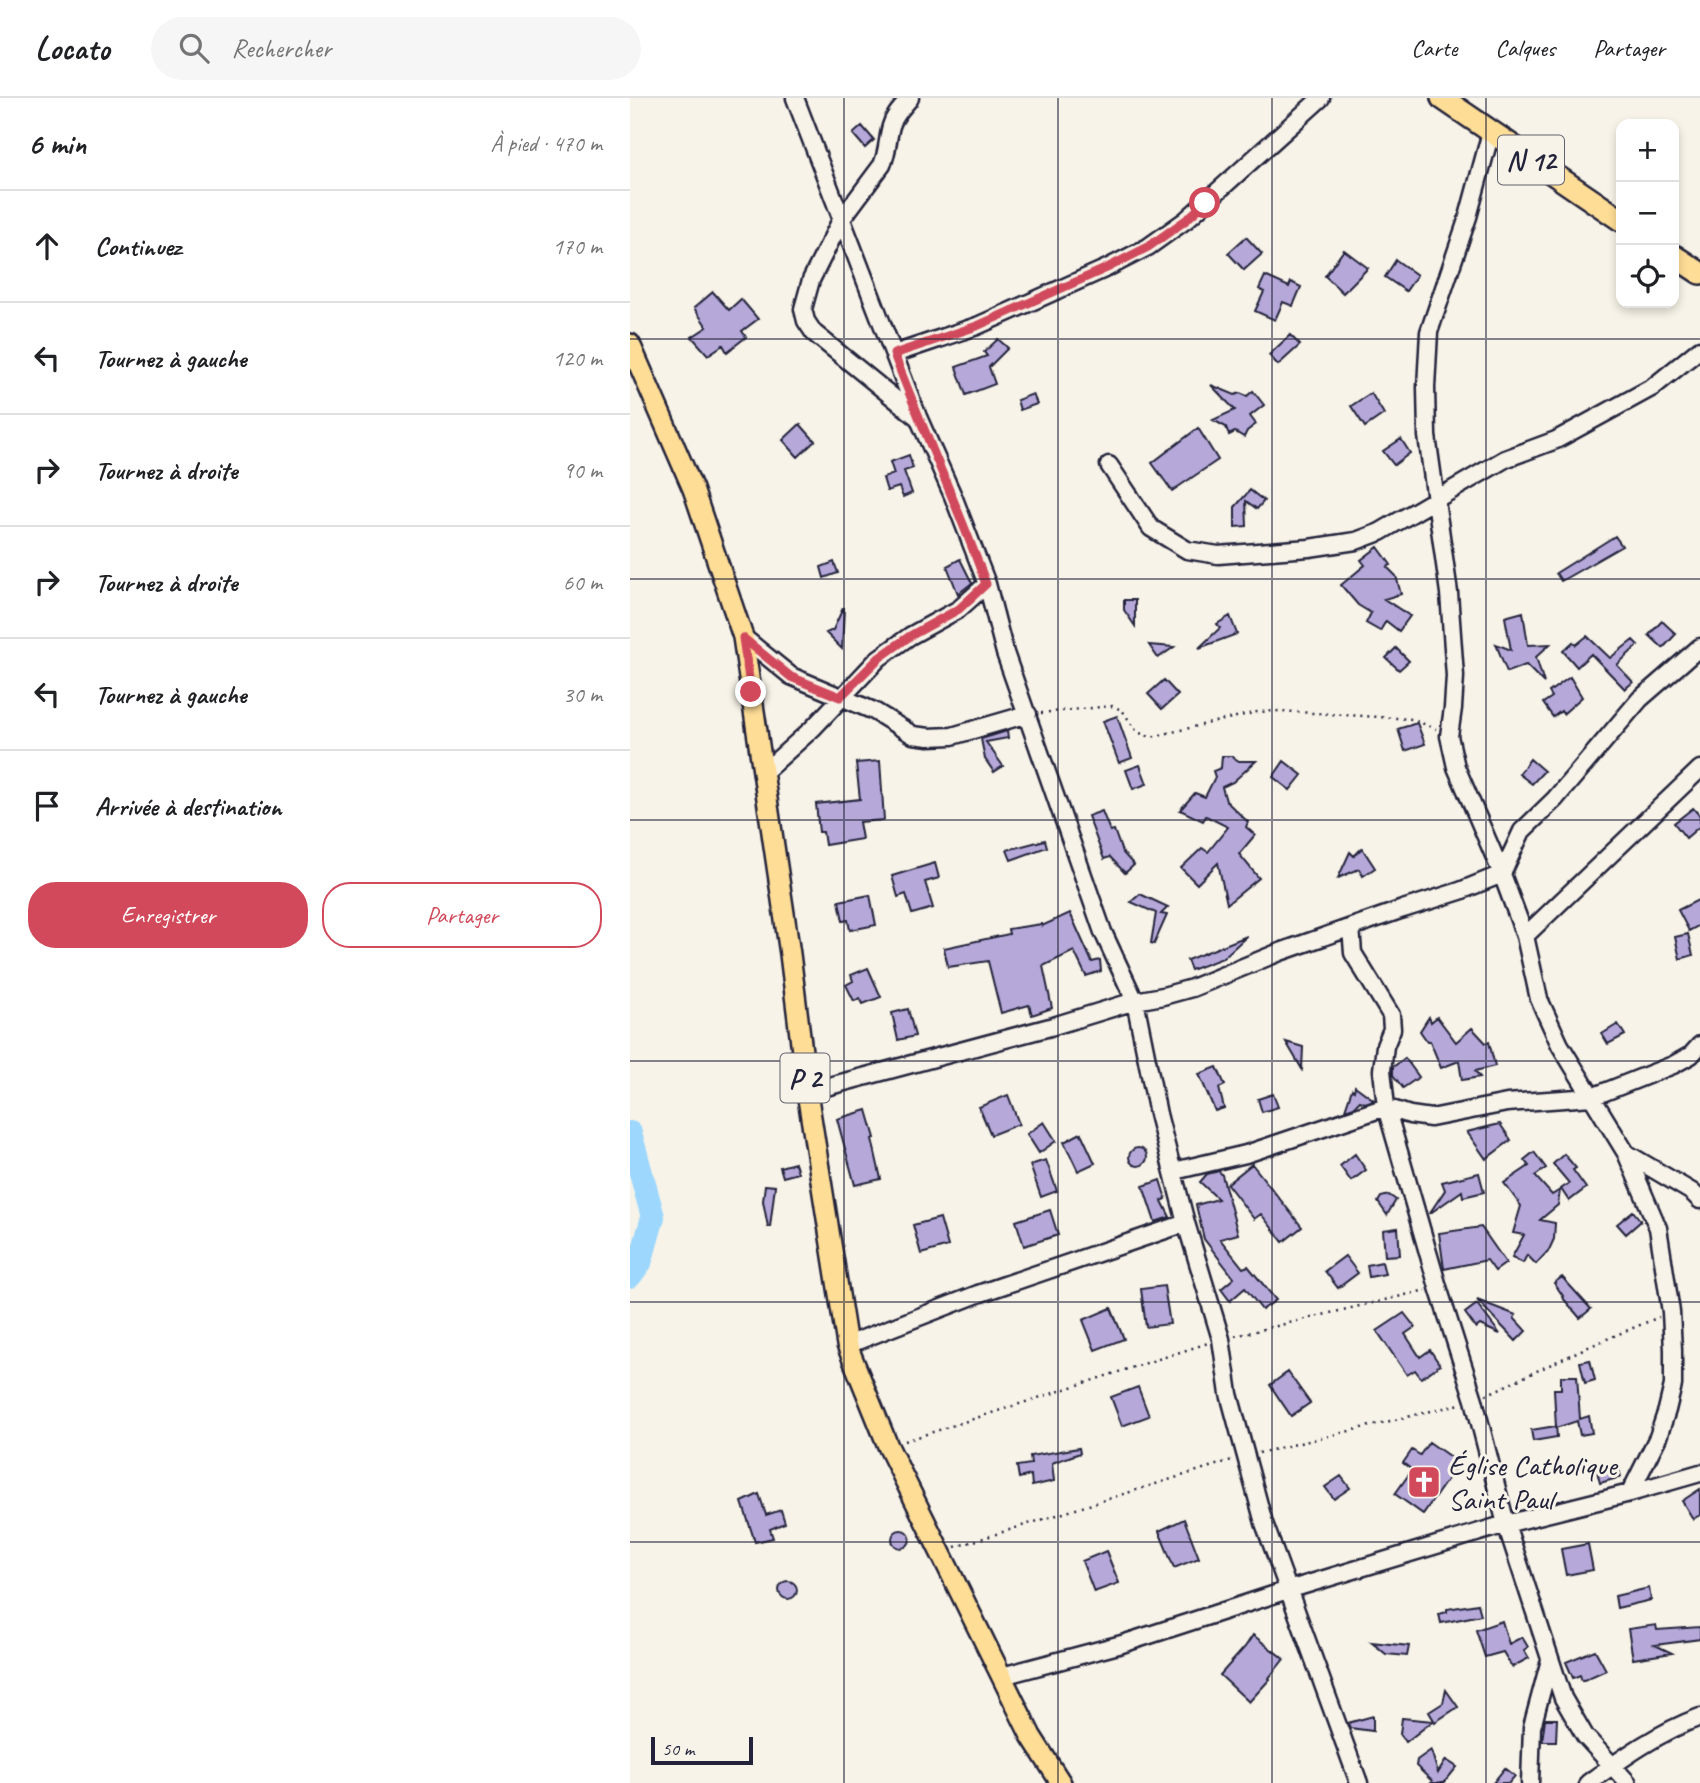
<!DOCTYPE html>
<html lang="fr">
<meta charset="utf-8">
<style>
:root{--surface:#fff;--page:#f6f6f6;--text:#202124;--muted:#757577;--line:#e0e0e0;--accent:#d1495b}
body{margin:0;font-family:Caveat,sans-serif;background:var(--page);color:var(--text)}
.controls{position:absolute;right:21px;top:21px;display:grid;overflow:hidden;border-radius:14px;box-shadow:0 4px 10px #0003}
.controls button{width:63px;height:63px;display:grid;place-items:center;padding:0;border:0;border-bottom:2px solid var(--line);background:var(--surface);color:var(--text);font:35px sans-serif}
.scale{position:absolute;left:21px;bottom:18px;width:102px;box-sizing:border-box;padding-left:7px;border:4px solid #22223b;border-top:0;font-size:19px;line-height:24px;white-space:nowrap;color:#22223b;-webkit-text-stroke:5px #f7f3e8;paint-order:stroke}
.stop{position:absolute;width:21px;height:21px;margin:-16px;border:5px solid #d1495b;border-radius:50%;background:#fff}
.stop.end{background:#d1495b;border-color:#fff;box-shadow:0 2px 7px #0008}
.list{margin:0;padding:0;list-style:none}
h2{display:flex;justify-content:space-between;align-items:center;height:91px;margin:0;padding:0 28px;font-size:30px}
h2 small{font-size:23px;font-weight:400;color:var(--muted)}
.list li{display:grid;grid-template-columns:46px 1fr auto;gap:21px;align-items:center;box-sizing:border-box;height:112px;padding:0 28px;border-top:2px solid var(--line)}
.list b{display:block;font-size:26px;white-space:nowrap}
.list em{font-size:23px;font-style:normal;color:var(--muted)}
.actions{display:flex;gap:14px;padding:21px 28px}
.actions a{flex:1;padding:16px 0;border:2px solid var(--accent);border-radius:28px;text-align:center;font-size:24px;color:var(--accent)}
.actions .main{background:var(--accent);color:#fff}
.icon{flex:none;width:38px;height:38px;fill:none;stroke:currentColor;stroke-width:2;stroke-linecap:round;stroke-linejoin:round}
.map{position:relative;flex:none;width:1070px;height:1685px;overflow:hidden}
header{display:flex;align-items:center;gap:42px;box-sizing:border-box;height:98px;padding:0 35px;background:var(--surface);border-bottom:2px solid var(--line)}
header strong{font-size:33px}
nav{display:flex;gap:38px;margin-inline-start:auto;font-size:24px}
.search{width:490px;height:63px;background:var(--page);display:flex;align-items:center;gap:18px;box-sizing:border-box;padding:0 24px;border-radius:38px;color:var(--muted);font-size:26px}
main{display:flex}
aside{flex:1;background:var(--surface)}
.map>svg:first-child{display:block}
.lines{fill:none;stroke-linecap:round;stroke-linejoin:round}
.river{stroke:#9dd7fd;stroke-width:24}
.building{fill:#b6a9da;stroke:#22223b;stroke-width:2}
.minor-casing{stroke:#22223b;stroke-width:21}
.major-casing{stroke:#22223b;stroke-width:24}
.highway-casing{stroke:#22223b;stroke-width:26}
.path{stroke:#22223b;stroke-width:2.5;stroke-dasharray:2 5;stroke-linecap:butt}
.minor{stroke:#f7f3e8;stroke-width:16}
.major{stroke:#fedd96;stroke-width:19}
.highway{stroke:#fedd96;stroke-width:21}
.route{stroke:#d1495b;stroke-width:9}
.grid{fill:none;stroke:#22223b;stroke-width:2;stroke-opacity:0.55}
.labels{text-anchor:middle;stroke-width:6;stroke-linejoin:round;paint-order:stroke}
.shield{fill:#f7f3e8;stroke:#62616f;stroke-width:2}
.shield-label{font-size:28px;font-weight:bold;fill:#22223b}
.poi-label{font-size:30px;fill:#22223b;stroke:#f7f3e8;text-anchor:start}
</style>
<header>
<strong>Locato</strong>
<div class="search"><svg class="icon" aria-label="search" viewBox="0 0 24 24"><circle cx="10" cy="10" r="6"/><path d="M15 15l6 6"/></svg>Rechercher</div>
<nav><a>Carte</a><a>Calques</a><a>Partager</a></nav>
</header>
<main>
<aside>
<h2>6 min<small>À pied · 470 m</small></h2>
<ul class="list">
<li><svg class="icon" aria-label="ahead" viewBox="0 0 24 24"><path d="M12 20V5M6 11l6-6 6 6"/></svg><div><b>Continuez</b></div><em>170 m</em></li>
<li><svg class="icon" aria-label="left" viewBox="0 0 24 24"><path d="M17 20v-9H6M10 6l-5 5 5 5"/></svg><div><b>Tournez à gauche</b></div><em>120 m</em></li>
<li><svg class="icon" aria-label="right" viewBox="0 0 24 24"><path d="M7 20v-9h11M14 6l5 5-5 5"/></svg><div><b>Tournez à droite</b></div><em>90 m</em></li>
<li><svg class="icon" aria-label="right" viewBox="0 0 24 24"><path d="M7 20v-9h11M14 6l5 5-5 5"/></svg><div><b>Tournez à droite</b></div><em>60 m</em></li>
<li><svg class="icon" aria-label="left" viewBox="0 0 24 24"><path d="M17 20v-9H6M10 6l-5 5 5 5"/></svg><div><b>Tournez à gauche</b></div><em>30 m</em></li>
<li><svg class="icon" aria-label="arrive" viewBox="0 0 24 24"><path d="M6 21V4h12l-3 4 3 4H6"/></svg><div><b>Arrivée à destination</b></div></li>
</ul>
<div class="actions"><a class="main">Enregistrer</a><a>Partager</a></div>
</aside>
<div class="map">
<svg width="1070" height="1685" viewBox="0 0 1070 1685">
<rect width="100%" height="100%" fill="#f7f3e8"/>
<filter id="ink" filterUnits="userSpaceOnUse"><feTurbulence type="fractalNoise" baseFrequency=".0143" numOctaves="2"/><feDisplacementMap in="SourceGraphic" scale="14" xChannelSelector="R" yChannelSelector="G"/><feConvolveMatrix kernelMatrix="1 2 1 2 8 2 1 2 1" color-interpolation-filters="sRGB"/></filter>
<g filter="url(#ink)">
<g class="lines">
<!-- river -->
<path class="river" d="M0 1035 23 1119 10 1165 0 1178"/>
</g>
<!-- building -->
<path class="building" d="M232 28 244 42 235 50 223 36Z
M616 139 632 156 614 172 598 155Z
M714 152 738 170 713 195 695 178Z
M766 162 787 177 776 193 755 179Z
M635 178 659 189 661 184 671 189 663 208 653 204 645 222 625 213 634 194 629 191Z
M83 194 99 212 111 201 128 221 112 233 116 239 97 254 93 247 78 257 62 239 77 229 64 210Z
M660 237 670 247 648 267 639 257Z
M368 241 378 250 359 269 365 286 336 297 326 269 357 258 354 254Z
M581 287 605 297 610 295 617 298 623 293 634 307 620 318 626 326 617 333 614 339 605 334 599 337 596 329 583 322 605 312Z
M741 295 754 316 735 329 721 308Z
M403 296 407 306 390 312 387 302Z
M170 326 185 343 168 359 153 342Z
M568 330 588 362 542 393 522 365Z
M771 341 780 355 764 367 753 353Z
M279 357 283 370 274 373 282 395 273 399 269 389 257 393 253 380 264 376 260 364Z
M620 392 634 403 627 411 616 403 617 428 605 429V409Z
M985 438 992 448 931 483 926 475Z
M748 449 761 467 757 469 766 478 771 496 754 501 780 518 769 533 756 523 750 533 736 525 741 515 728 507 711 487 735 467 731 462Z
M330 461 342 485 328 496 317 468Z
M204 464 208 475 194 480 191 469Z
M494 502H505V528L494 512Z
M213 510H214L212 551 196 535 203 532Z
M893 514 898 547 920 546 906 559 914 585 896 567 877 574 866 546 881 552 875 519Z
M600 518 607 536 569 550 590 530 587 526Z
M1032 523 1046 536 1033 550 1019 537Z
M957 538 980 560 1003 542 1008 547 987 567 1003 584 995 591 961 556 947 569 933 553 943 544 946 547Z
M519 547 544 549 528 560Z
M766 550 779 563 769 572 756 560Z
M940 579 952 599 933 616 931 613 923 619 913 605 922 599 919 594Z
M534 582 548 597 532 611 518 596Z
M487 618 502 660 489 665 473 623Z
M787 625 795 646 775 653 768 631Z
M377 633 378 640 356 644 373 668 364 674 355 661 351 641Z
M592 658H601L609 663H626L603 684 592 689 596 703 618 724 616 729 625 737 609 756 629 780 597 806 588 765 567 786 551 770 572 750 578 754 598 729 576 718 573 723 550 712 565 695 575 699 585 679 583 673 591 670Z
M900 661 914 673 902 686 889 676Z
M250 663 254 722 229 724 232 741 195 747 193 734H189L186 706 230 701 226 665Z
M654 663 672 677 660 692 643 679Z
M510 667 517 686 503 691 496 672Z
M1063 710 1070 718V728L1056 740 1044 725Z
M472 713 480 733 484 732 492 754 504 767 495 775 480 759 474 761 458 718Z
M415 742 417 749 381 762 377 752Z
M732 750 745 770 733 778 729 771 708 780 720 754 724 758Z
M305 765 309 780 295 784 303 810 282 816 276 796 268 799 262 778Z
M510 796 538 809 531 816 537 817 524 846 521 845 526 815 501 804Z
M240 797 246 827 220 832 218 822 213 823 209 803Z
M1070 801V827L1059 833 1048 812Z
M440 815 462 864 470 862 471 873 456 878 444 853 413 868 422 910 402 917 399 907 371 915 358 863 318 869 314 850 379 836 378 831 412 826V828Z
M1058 836 1063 857 1050 861 1045 839Z
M617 838 593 860 561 872 557 862Z
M238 870 251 899 233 906 230 900 224 903 216 887 223 883 221 877Z
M278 911 285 938 268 942 262 915Z
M799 919 801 924 807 919 826 944 842 930 856 945 859 944 865 968 845 973 850 979 832 982 829 963 811 970 800 943H797L790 933Z
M988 926 995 937 978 946 972 936Z
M656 944 673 949 672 971Z
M775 960 789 979 773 990 763 977V969Z
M587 969 595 987 589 990 594 1010 585 1013 569 976Z
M725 988 744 1002 735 1005 730 1003 724 1009 715 1012 722 991 724 993Z
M643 996 648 1009 632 1014 628 1001Z
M378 997 389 1026 361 1037 349 1009Z
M237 1012 245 1040 242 1041 251 1081 225 1087 207 1021Z
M414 1024 426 1043 409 1055 397 1036Z
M870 1026 881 1042 856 1061 837 1034Z
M451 1035 465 1065 448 1073 434 1044Z
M499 1059a9 9 0 1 1 18 0a9 9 0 1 1-18 0Z
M904 1054 916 1070 905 1078 922 1097 930 1092 928 1107 910 1122 925 1125 924 1141 919 1152 906 1166 897 1157 893 1165 882 1159 894 1137 883 1135 891 1108 874 1085 899 1068 894 1062Z
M725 1056 736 1072 721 1083 710 1068Z
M934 1056 946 1070 943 1072 956 1090 939 1103 931 1091 939 1085 923 1066Z
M416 1062 427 1093 411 1099 400 1067Z
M165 1065 168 1075 153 1079 150 1069Z
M622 1066 672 1129 653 1144 631 1116 624 1121 597 1086Z
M589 1073 592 1077 608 1136 590 1141 613 1170 618 1168 646 1202 632 1212 615 1190 600 1203 591 1191 604 1180 574 1141 566 1107 588 1101 570 1084 577 1076Z
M849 1075 854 1094 833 1099 832 1093 799 1116 815 1092 812 1084Z
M530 1082 536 1101 532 1103 540 1119 525 1124 513 1088Z
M135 1087 145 1088 140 1129H138L133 1103Z
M759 1097 766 1102 757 1117 748 1104 751 1099Z
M420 1112 428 1137 394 1148 386 1123Z
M1003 1113 1011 1123 996 1136 987 1126Z
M310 1120 318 1148 291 1156 283 1127Z
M851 1129 876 1165 865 1173 857 1162 814 1171 809 1135Z
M768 1130 770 1157 755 1158 753 1132Z
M715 1158 728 1175 708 1190 695 1173Z
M752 1164 755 1176 739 1179 737 1167Z
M932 1179 961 1211 950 1220 932 1199 933 1198 924 1185Z
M534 1188 540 1226 516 1229 511 1191Z
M847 1202 886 1217 884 1220 896 1233 886 1243Z
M847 1206 870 1236 850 1227 846 1230 835 1215Z
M481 1210 494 1241 465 1252 453 1222Z
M774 1215 785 1229 775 1236 790 1259 800 1252 810 1267 791 1280 785 1272 777 1277 747 1233Z
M960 1262 965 1282 955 1285 950 1264Z
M658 1274 680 1305 661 1318 640 1287Z
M931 1278H947L950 1321 959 1318 962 1335 950 1337 947 1323 926 1330 924 1291H931Z
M508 1289 519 1318 492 1328 481 1299Z
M926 1328 927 1339 903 1343 901 1332Z
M799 1344 829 1365 793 1416 765 1396 782 1372 773 1365 782 1352 790 1357Z
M449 1350 450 1355 422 1365 424 1383 402 1388 401 1377 389 1380 387 1368 401 1366 400 1358Z
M988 1368 991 1379 970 1385 967 1373Z
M711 1378 720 1390 704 1401 695 1389Z
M1070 1391V1417L1063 1421 1052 1403Z
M129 1396 136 1417 151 1412 155 1425 140 1431 143 1440 125 1444 112 1404Z
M554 1421 569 1460 544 1470 529 1433Z
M262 1441a9 9 0 1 1 18 0a9 9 0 1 1-18 0Z
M958 1446 963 1472 936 1477 931 1451Z
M476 1453 489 1485 464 1494 452 1463Z
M149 1492a9 9 0 1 1 18 0a9 9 0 1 1-18 0Z
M1019 1490 1021 1502 987 1510 985 1498Z
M848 1506 851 1517 811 1525 809 1516 817 1514V1511Z
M872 1523 879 1546 892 1539 898 1549 894 1552 899 1560 882 1569 873 1554 855 1559 846 1532Z
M1026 1527 1027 1532 1070 1529V1541L1025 1547 1042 1555 1003 1561 998 1531Z
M623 1537 654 1561 639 1580 640 1581 619 1604 590 1577 615 1549Z
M741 1544 779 1548 777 1558 756 1556Z
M965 1552 976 1572 952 1583 950 1577 943 1580 936 1564Z
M816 1592 828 1609 805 1624 799 1614 813 1605Z
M743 1618V1633L720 1630 718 1625Z
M772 1620 803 1623 776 1644 770 1636Z
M915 1621H927L926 1643H912Z
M801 1652 808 1675 816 1662 827 1669 814 1685H801L802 1683 786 1668 787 1662Z
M875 1670 885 1678 879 1685H863Z"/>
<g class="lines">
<defs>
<path id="minor" d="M165 0 288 319 323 398 357 486 375 555 473 834 505 903 528 1016 556 1125 591 1241 599 1296 634 1425 729 1685
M280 0C273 9 264 17 261 28 257 42 258 54 252 67L211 122 181 182 173 211 176 223 184 235 286 318
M861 34 838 119 799 234 796 289 797 338 819 495 825 578 823 610 819 638 826 669 872 776 895 838 909 901 930 947 996 1055 1062 1094 1070 1102
M264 256 347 228 477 170 518 149 556 122 691 0
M479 367 521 430 557 452 588 457 679 450 726 443 750 434 875 361 926 342 1023 289 1070 251
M113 539 161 578 244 613 283 637 299 639 322 638 398 616
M133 675 183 630 249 560 280 538 329 511 357 486
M721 829 723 855 761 917 762 931 755 948 752 972 756 1009 808 1189 844 1302 876 1426 933 1600 955 1638 998 1685
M895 838 1070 671
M177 994 420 929 505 903 533 898 562 890 650 854 773 811 830 793 872 776 892 733 925 701 1010 601 1070 549
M996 1055 1028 1130 1041 1214 1043 1252V1287L1037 1312 1028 1339 1000 1395
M544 1073 616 1056 756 1009 780 1017 801 1020 877 1005 962 999 1043 967 1061 957 1070 947
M217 1247 348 1196 556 1125
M372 1578 492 1546 658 1492 876 1426 1000 1395 1070 1375
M900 1685 902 1629 920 1562
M958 1685C994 1659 1029 1634 1070 1619"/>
<path id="major" d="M0 246 63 391 113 539 160 856 177 994 217 1247 258 1348 401 1638 431 1685"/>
<path id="highway" d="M812 0 991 122
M1044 158 1070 175"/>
</defs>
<!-- minor casing -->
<use href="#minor" class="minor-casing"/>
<!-- major casing -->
<use href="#major" class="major-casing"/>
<!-- highway casing -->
<use href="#highway" class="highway-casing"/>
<!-- path -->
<path class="path" d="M411 615 482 608 492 612 507 634 521 639 627 614 650 613 782 621 806 631
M605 1238 796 1192
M856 1297 951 1252 1029 1219
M275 1343 578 1245
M629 1355 830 1306
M325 1449 602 1362"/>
<!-- minor -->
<use href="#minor" class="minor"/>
<!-- major -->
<use href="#major" class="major"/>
<!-- highway -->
<use href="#highway" class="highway"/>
</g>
</g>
<g class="lines" filter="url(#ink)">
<!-- route -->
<path class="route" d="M121 594 113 540 161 579 210 599 249 560 280 538 329 511 356 486C328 408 293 333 264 256L347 228 477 170 518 149 556 122 575 105"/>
</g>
<!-- grid -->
<path class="grid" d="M214 0V1685M428 0V1685M642 0V1685M856 0V1685M0 241H1070M0 481H1070M0 722H1070M0 963H1070M0 1204H1070M0 1444H1070"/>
<!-- icons -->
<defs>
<symbol id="church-square" viewBox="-11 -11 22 22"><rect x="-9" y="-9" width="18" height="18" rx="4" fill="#d1495b" stroke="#f7f3e8"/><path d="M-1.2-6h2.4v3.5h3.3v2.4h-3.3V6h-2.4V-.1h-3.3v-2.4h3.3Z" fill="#fff"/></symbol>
</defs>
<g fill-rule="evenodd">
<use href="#church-square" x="775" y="1365" width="38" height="38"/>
</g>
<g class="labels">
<!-- shield labels -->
<g class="shield">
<rect x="868" y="37.5" width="66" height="49" rx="5"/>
<rect x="150.5" y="955.5" width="49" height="49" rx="5"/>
</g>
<g class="shield-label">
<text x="901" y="72">N 12</text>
<text x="175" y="990">P 2</text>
</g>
<!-- poi labels -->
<g class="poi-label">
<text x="818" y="1377">Église Catholique<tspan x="818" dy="34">Saint Paul</tspan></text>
</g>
</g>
</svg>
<div class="controls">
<button>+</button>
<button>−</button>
<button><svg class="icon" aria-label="locate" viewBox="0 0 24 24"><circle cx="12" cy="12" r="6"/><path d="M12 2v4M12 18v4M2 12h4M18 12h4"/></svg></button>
</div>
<div class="scale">50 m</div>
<div class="stop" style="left:575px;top:105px"></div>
<div class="stop end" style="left:121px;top:594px"></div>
</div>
</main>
